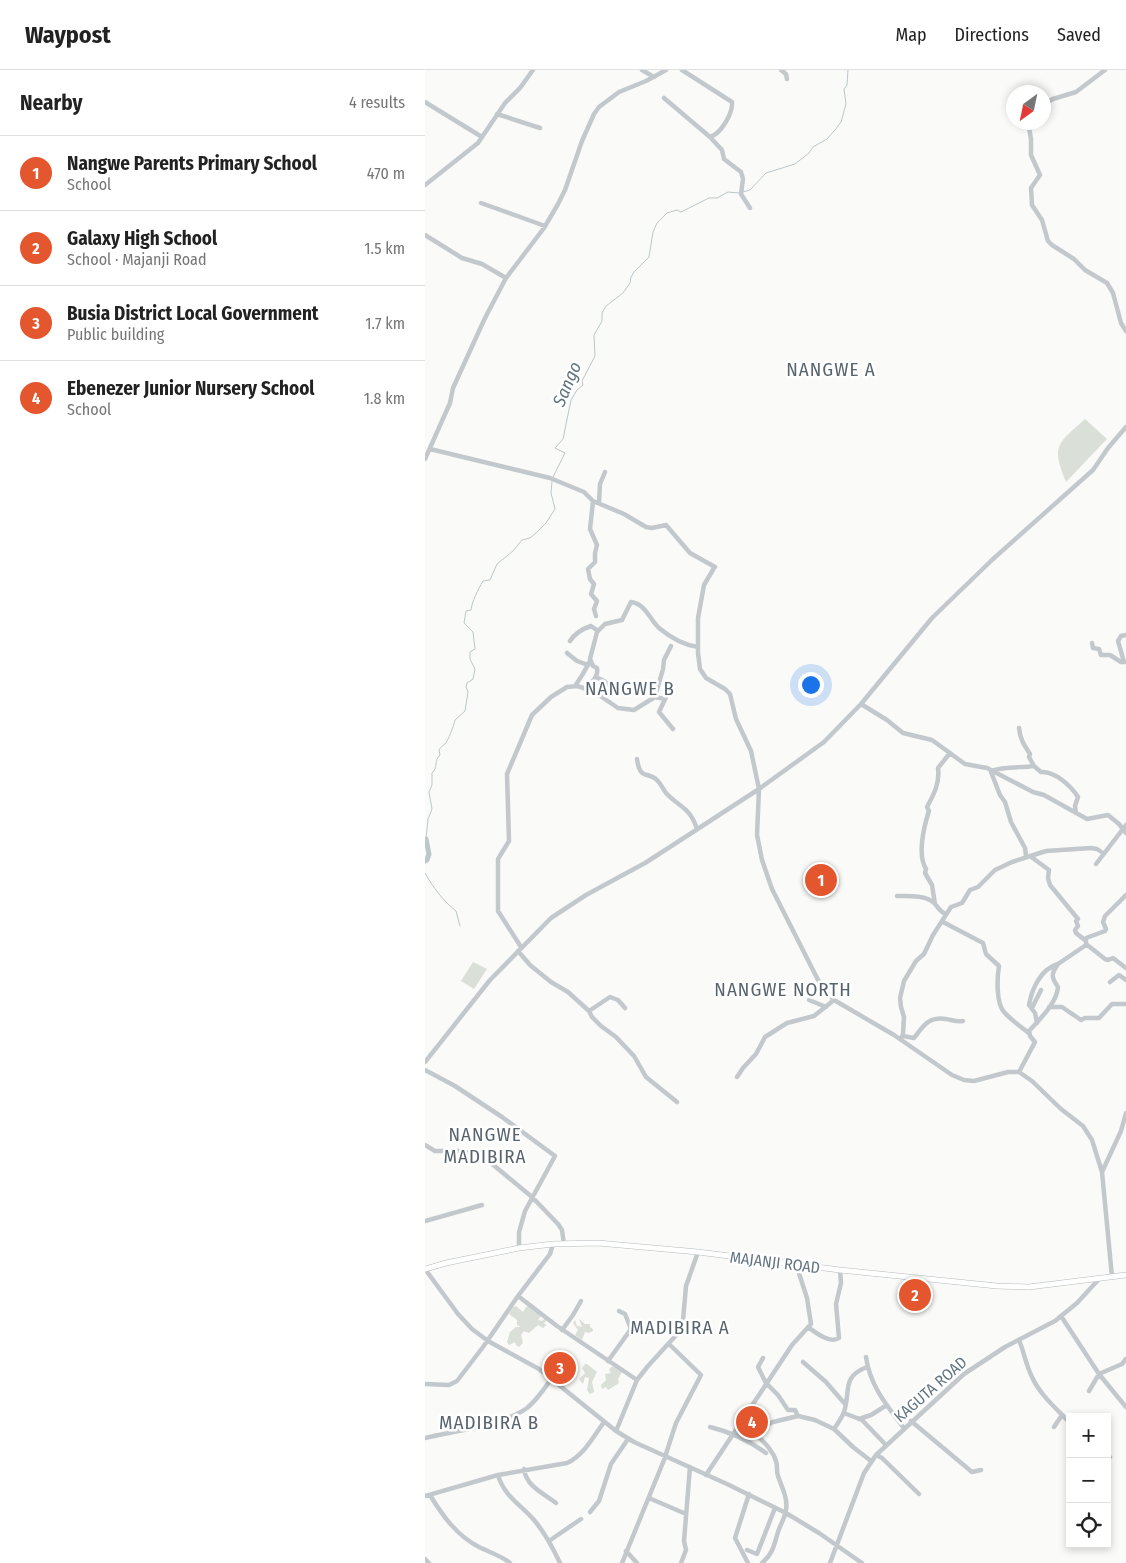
<!DOCTYPE html>
<meta charset="utf-8">
<style>
:root{--surface:#fff;--page:#f2f2f2;--text:#222;--muted:#767676;--line:#e0e0e0;--accent:#e4572e}
body{margin:0;font-family:"Fira Sans Condensed",sans-serif;background:var(--page);color:var(--text)}
.controls{position:absolute;right:15px;bottom:15px;display:grid;overflow:hidden;border-radius:0px;box-shadow:0 2px 8px #0003}
.controls button{width:45px;height:45px;display:grid;place-items:center;padding:0;border:0;border-bottom:1px solid var(--line);background:var(--surface);color:var(--text);font:25px sans-serif}
.compass{position:absolute;left:581px;top:15px;width:45px;height:45px;border-radius:50%;background:var(--surface);box-shadow:0 2px 8px #0003;rotate:213deg}
.you{position:absolute;left:385px;top:614px;width:18px;height:18px;margin:-12px;border:4px solid #fff;border-radius:50%;background:#1a73e8;box-shadow:0 0 0 8px #1a73e833}
.badge{display:grid;place-items:center;width:32px;height:32px;border-radius:50%;background:var(--accent);color:#fff;font-size:16px;font-weight:700}
.pin{position:absolute;translate:-50% -50%;border:2px solid #fff;box-shadow:0 1px 5px #0006}
.list{margin:0;padding:0;list-style:none}
h2{display:flex;justify-content:space-between;align-items:center;height:65px;margin:0;padding:0 20px;font-size:21px}
h2 small{font-size:16px;font-weight:400;color:var(--muted)}
.list li{display:grid;grid-template-columns:32px 1fr auto;gap:15px;align-items:center;box-sizing:border-box;height:75px;padding:0 20px;border-top:1px solid var(--line)}
.list b{display:block;font-size:19px;white-space:nowrap}
.list p{margin:0;font-size:16px;white-space:nowrap;color:var(--muted)}
.list em{font-size:16px;font-style:normal;color:var(--muted)}
.icon{flex:none;width:28px;height:28px;fill:none;stroke:currentColor;stroke-width:2;stroke-linecap:round;stroke-linejoin:round}
.map{position:relative;flex:none;width:701px;height:1493px;overflow:hidden}
header{display:flex;align-items:center;gap:30px;box-sizing:border-box;height:70px;padding:0 25px;background:var(--surface);border-bottom:1px solid var(--line)}
header strong{font-size:24px}
nav{display:flex;gap:28px;margin-inline-start:auto;font-size:18px}
main{display:flex}
aside{flex:1;background:var(--surface)}
.map>svg:first-child{display:block}
.green{fill:#dadfd7}
.lines{fill:none;stroke-linecap:round;stroke-linejoin:round}
.stream{stroke:#bbc7cb;stroke-width:1}
.river{stroke:#bbc7cb;stroke-width:5}
.major-casing{stroke:#b5babe;stroke-width:6}
.minor{stroke:#c3c8cc;stroke-width:4.5}
.major{stroke:#fff;stroke-width:5}
.labels{text-anchor:middle;stroke-width:5;stroke-linejoin:round;paint-order:stroke}
.street-label{font-size:16px;fill:#657683;stroke:#fff}
.water-label{font-size:18px;font-style:italic;fill:#60757c;stroke:#fff}
.quarter-label{font-size:19px;letter-spacing:1px;fill:#57646e;stroke:#fff}
</style>
<header>
<strong>Waypost</strong>
<nav><a>Map</a><a>Directions</a><a>Saved</a></nav>
</header>
<main>
<aside>
<h2>Nearby<small>4 results</small></h2>
<ul class="list">
<li><span class="badge">1</span><div><b>Nangwe Parents Primary School</b><p>School</p></div><em>470 m</em></li>
<li><span class="badge">2</span><div><b>Galaxy High School</b><p>School · Majanji Road</p></div><em>1.5 km</em></li>
<li><span class="badge">3</span><div><b>Busia District Local Government</b><p>Public building</p></div><em>1.7 km</em></li>
<li><span class="badge">4</span><div><b>Ebenezer Junior Nursery School</b><p>School</p></div><em>1.8 km</em></li>
</ul>
</aside>
<div class="map">
<svg width="701" height="1493" viewBox="0 0 701 1493">
<rect width="100%" height="100%" fill="#fafaf8"/>
<!-- green -->
<path class="green" d="M660 349 682 369 641 412C626 376 632 374 660 349Z
M48 892 62 899 49 919 36 911Z
M91 1236 98 1242 101 1237 104 1236 117 1245 113 1250 117 1251 120 1248 122 1250 119 1253 122 1256H120L118 1258 113 1255 104 1263 99 1261 96 1265 98 1273 94 1277 91 1275 90 1272 84 1275 82 1272 85 1262 91 1257H96L92 1255V1250L84 1244 88 1237Z
M154 1249 160 1254H165V1257L168 1259V1261L164 1263 160 1262 157 1270 150 1265 153 1260 148 1253 150 1250 152 1256 157 1257Z
M160 1294H162L172 1302 167 1312 169 1322 165 1324 162 1320 164 1308 160 1307 158 1314 154 1309 160 1303 157 1298Z
M186 1297H190L197 1302 193 1309 194 1313 183 1320 181 1317 177 1319 176 1315 181 1310 180 1304 186 1303 184 1300Z"/>
<g class="lines">
<!-- stream -->
<path class="stream" d="M318 122 325 120 341 103 370 94 384 83 388 77 402 69 410 60 416 52 421 34 419 19 422 15 423 0
M128 407 140 383 130 378 138 369 146 330 152 320 158 315 157 311 170 286 169 265 177 251V243L181 236 198 223 205 213 206 207 209 202 224 187 228 162 232 153 242 143 252 140 256 142 284 128H292L303 122 314 123
M1 769 3 749 7 739 4 722 7 715V703C13 698 9 690 15 685L14 680C15 677 18 676 20 674 23 671 29 655 30 650L40 641 43 622 41 617 42 613 48 609 50 599 45 589V582L50 579 48 562 39 553 41 541 46 540C47 531 53 520 58 511L65 510 72 494 88 481 97 470 105 468 111 463 121 453 130 439 126 423 127 411
M0 803C8 817 18 831 31 841L35 856"/>
<!-- river -->
<path class="river" d="M0 791 2 790 4 784 1 769"/>
<defs>
<path id="major" d="M0 1199 21 1193 94 1178 128 1174 173 1173 273 1182 415 1200 572 1216 604 1217 701 1205"/>
</defs>
<!-- major casing -->
<use href="#major" class="major-casing"/>
<!-- minor -->
<path class="minor" d="M217 0 229 7
M257 0 307 32C308 43 296 64 285 67
M356 0 361 4 362 9
M239 28 285 67 297 80 299 89 316 102 318 109 316 124 325 138
M0 32 57 67
M618 35 628 29 651 22 680 0
M72 44 115 58
M603 52 606 69V85L615 105 606 118 607 135 617 150 623 171 627 175 649 189 660 200 682 213 688 223 696 253 701 261
M0 115 53 73 80 33 95 18 108 0
M56 133 120 156
M0 165 37 188 57 194 81 208
M5 379 125 408 159 422 168 431 199 444 221 457 227 458 241 455 265 483 290 497
M0 389 25 333 28 318 60 248 81 208 119 158 133 134 140 120 157 71 169 44 174 37 194 22 221 11 241 0
M168 431 165 459 172 475 170 483V492L163 499 165 509 169 514 166 524 172 531 169 539 171 546
M174 433 175 414 180 402
M289 498 279 515 273 548V583L275 599 281 608 300 619 305 624 311 649 326 681 334 719 332 765 337 790 347 819 392 908 400 921 409 930 469 965 527 1005 539 1010 549 1011 583 1002H594L607 1011 636 1039 658 1056 667 1070 677 1102 687 1207
M145 571C150 563 157 559 166 556L173 561
M667 573 668 578 674 579 676 585H685L696 592H701
M142 583 152 591 163 595
M699 592 693 571 696 566 701 565
M171 607 179 611 190 621
M150 616C155 609 161 599 165 591
M161 620C165 612 174 608 172 598L168 596 165 589 172 562 180 554 197 550 206 532C221 534 225 550 234 558 246 568 258 575 273 577
M242 625 234 642 248 659
M230 627 238 599 239 590 246 576
M436 634 462 650 478 663 507 670 540 694 562 698 608 722 619 725 662 749 683 745 694 754 701 763
M594 658C595 669 599 675 605 684L604 687 609 696 616 702C630 701 646 716 653 727L650 736 651 743
M212 689C215 711 223 701 232 710 236 714 238 719 241 723 255 738 265 737 272 759
M566 701C580 696 595 698 609 696
M566 702 575 725 580 732 586 752 600 778 601 787
M605 786 624 800 623 808 625 815 653 849 651 851 653 856 650 860 651 863 661 871
M671 794 701 755
M472 826C483 826 501 825 509 833 514 838 515 842 521 844
M510 834 507 815 500 803 501 799C492 785 499 756 504 741L502 737C509 724 515 713 513 698L525 683
M518 852 558 873 561 884 574 896C572 908 571 933 579 942 586 950 596 957 604 963
M661 874 680 889 683 890 688 888 701 898
M96 877 73 841V789L84 771 82 704 107 645 126 627 142 617 152 616 168 621 193 638 209 640 230 627 240 629
M93 881 105 895 126 912 143 922 164 941 167 947 176 956 191 967 209 986 221 1007 252 1032
M685 912 694 905 701 910
M384 930 401 937
M624 937H637L656 950 660 948H674L687 934H701
M607 938 616 920
M164 941 185 927 193 930 200 938
M612 953 610 943 604 935C607 918 616 899 633 894
M478 966 489 968C498 956 504 946 521 949 527 950 532 952 538 951
M476 969 478 964 479 947 476 937 475 928 479 911 491 891 499 884 508 865 526 837 537 833 545 820 553 817 570 800 587 792 621 781 666 778 672 779 678 783
M0 992 65 910 126 848 161 825 220 793 248 775 334 719 399 672 436 634 507 548 568 489 668 400 683 378 701 357
M0 1000 30 1016 77 1047 130 1086 100 1141 94 1162V1178
M594 1002 610 972 605 966 604 961C614 950 632 933 633 917 626 907 626 904 633 894L661 875V868L680 861 681 859 678 852 680 846 701 825
M312 1007 318 998 331 984 340 967 362 953 389 946 409 930
M0 1075 10 1081H38L58 1088 66 1093 107 1127 133 1154 137 1160 139 1174
M677 1102 696 1061 701 1043
M0 1151 57 1135
M0 1199 33 1244 47 1259 63 1271 114 1299 191 1361 209 1372 302 1414 361 1443 394 1463 437 1493
M93 1226 132 1256 212 1310
M636 1246 674 1304 697 1294 701 1289
M383 1257C391 1263 405 1274 414 1268L411 1234 416 1213 415 1200
M137 1260 148 1245 156 1231
M594 1270C599 1282 601 1295 607 1307 615 1325 632 1339 645 1353
M441 1287C445 1316 462 1336 479 1358
M338 1288 333 1297 341 1313 353 1325 363 1340H370L373 1346
M183 1291 206 1259 200 1244 194 1241
M378 1292 401 1312 420 1334
M0 1314 24 1315 32 1311 58 1277 93 1226 125 1184 128 1174
M664 1321 674 1304 701 1337
M419 1343 437 1350 461 1375
M434 1349 446 1345 462 1335
M486 1351 547 1402 556 1400
M285 1357C306 1362 323 1370 341 1383
M629 1357 637 1345
M409 1359C412 1354 417 1348 419 1342 426 1321 416 1307 442 1297
M327 1360C336 1370 347 1378 351 1391 353 1396 351 1401 353 1406 357 1418 363 1428 361 1440 360 1448 355 1455 353 1462 349 1475 348 1484 337 1493
M191 1361 212 1310 223 1296 254 1262 258 1250 261 1216 273 1182
M309 1364 330 1360 348 1352 373 1346 390 1350 409 1359 428 1377 446 1391
M0 1368C29 1361 79 1355 102 1338 112 1330 119 1319 127 1308
M451 1385 457 1388 494 1424
M682 1385 685 1387
M99 1399C101 1416 118 1423 131 1433
M73 1405C79 1426 96 1435 109 1450 120 1463 128 1478 135 1493
M281 1405 367 1275 386 1254 382 1228 371 1194
M5 1425C17 1445 32 1466 54 1477 64 1482 77 1486 85 1493
M0 1426 73 1405 142 1393C159 1385 169 1366 179 1352
M224 1428 261 1444
M165 1442 174 1431 186 1394 203 1369
M124 1471 156 1449
M322 1480 332 1484 350 1438
M201 1481 212 1493
M0 1489 4 1493
M197 1493 239 1390 251 1353 276 1305 244 1274
M256 1493 261 1480 259 1471 265 1397
M323 1493 310 1468 324 1424
M405 1493 439 1403 451 1385 539 1304 580 1277 630 1251 652 1233 675 1208"/>
<!-- major -->
<use href="#major" class="major"/>
</g>
<g class="labels">
<!-- street labels -->
<g class="street-label">
<text transform="translate(350 1192) rotate(7)" y="6">MAJANJI ROAD</text>
<text transform="translate(505 1319) rotate(-41)" y="6">KAGUTA ROAD</text>
</g>
<!-- water labels -->
<g class="water-label">
<text transform="translate(142 314) rotate(-67)" y="6">Sango</text>
</g>
<!-- quarter labels -->
<g class="quarter-label">
<text x="406" y="306">NANGWE A</text>
<text x="205" y="625">NANGWE B</text>
<text x="358" y="926">NANGWE NORTH</text>
<text x="60" y="1071">NANGWE<tspan x="60" dy="22">MADIBIRA</tspan></text>
<text x="255" y="1264">MADIBIRA A</text>
<text x="64" y="1359">MADIBIRA B</text>
</g>
</g>
</svg>
<div class="controls">
<button>+</button>
<button>−</button>
<button><svg class="icon" aria-label="locate" viewBox="0 0 24 24"><circle cx="12" cy="12" r="6"/><path d="M12 2v4M12 18v4M2 12h4M18 12h4"/></svg></button>
</div>
<svg class="compass" viewBox="-18 -18 36 36"><path d="M0-13l5 13h-10z" fill="#e53935"/><path d="M0 13l5-13h-10z" fill="#767676"/></svg>
<div class="you"></div>
<div class="pin badge" style="left:396px;top:810px">1</div>
<div class="pin badge" style="left:490px;top:1225px">2</div>
<div class="pin badge" style="left:135px;top:1298px">3</div>
<div class="pin badge" style="left:327px;top:1352px">4</div>
</div>
</main>
